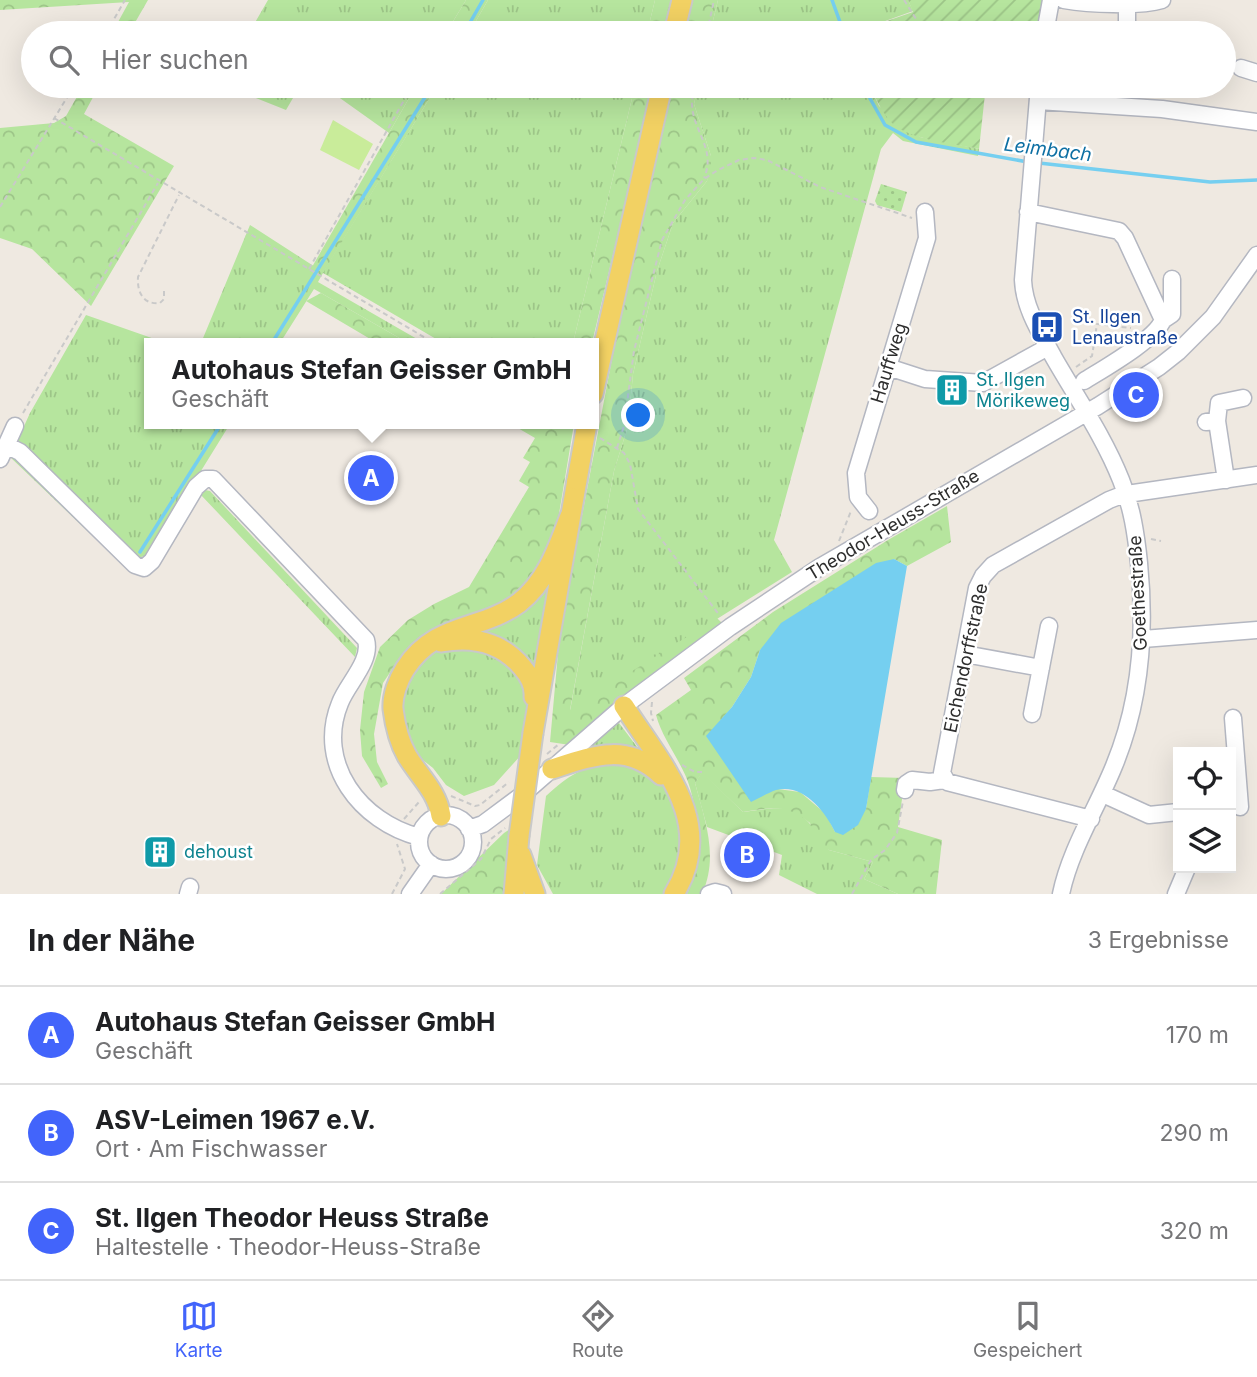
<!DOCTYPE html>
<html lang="de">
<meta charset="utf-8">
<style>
:root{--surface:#fff;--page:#f2f2f2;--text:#202124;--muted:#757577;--line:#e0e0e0;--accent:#4264fb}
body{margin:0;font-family:Inter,sans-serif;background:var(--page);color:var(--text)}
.controls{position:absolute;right:21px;bottom:21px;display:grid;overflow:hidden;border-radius:0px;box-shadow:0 7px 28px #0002}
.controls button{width:63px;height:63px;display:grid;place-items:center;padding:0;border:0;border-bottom:2px solid var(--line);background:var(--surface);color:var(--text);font:35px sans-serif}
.you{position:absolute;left:639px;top:416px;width:24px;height:24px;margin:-18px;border:5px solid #fff;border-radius:50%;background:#1a73e8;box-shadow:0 0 0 10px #1a73e833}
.badge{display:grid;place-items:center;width:46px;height:46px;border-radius:50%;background:var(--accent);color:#fff;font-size:23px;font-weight:700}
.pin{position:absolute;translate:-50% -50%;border:4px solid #fff;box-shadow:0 2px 7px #0006}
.popup{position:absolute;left:144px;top:338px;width:455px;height:91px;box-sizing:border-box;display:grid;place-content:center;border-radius:0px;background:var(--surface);filter:drop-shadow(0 2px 5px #0005);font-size:23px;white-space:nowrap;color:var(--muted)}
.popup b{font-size:26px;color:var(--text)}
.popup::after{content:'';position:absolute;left:50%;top:100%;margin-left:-14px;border:14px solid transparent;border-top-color:var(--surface)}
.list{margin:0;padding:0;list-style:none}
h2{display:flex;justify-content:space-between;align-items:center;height:91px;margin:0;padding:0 28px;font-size:30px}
h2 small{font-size:23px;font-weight:400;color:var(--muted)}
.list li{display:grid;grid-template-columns:46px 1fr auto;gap:21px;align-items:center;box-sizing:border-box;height:98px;padding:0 28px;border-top:2px solid var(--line)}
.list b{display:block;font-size:26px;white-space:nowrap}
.list p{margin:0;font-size:23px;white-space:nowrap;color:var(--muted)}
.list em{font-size:23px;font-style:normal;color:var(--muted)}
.icon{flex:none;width:38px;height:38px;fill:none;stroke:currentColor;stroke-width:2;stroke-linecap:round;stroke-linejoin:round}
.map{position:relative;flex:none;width:1257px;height:894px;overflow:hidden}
.search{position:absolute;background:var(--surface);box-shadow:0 7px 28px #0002;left:21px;right:21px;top:21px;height:77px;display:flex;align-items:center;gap:18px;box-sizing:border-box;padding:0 24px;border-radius:38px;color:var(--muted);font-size:26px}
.sheet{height:385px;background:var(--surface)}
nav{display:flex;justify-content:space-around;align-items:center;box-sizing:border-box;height:98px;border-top:2px solid var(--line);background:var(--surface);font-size:19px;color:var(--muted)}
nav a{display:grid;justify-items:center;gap:4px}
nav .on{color:var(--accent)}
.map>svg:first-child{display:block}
.grass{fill:url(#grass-tufts)}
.forest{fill:url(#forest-crowns)}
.park{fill:url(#park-dots)}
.garden{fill:url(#garden-furrows)}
.pitch{fill:#c9ec9a}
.water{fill:#75cff0}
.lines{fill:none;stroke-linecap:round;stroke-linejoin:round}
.stream{stroke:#75cff0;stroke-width:3.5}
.minor-casing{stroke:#b4b7c1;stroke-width:19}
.major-casing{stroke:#c9c9c9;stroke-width:23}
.path{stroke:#c9c9c9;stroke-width:2;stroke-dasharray:5 3.5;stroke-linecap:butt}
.minor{stroke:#fff;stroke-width:16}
.major{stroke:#f2d163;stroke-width:19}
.major-bridge-casing{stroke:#c9c9c9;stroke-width:23;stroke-linecap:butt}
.major-bridge{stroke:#f2d163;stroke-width:19}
.labels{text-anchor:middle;stroke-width:5;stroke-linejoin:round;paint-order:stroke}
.transit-label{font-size:18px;fill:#164399;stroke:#fff;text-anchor:start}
.street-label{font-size:18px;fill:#2e2e2e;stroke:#fff}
.culture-label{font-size:18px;fill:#0d838f;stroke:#fff;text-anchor:start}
.water-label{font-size:19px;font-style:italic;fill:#0d6fa3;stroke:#fff}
</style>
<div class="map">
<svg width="1257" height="894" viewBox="0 0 1257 894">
<defs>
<pattern id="grass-tufts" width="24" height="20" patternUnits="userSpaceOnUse" patternTransform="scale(1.75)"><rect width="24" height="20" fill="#b6e59e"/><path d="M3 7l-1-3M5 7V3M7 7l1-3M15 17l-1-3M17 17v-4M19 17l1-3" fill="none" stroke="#9dc588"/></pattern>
<pattern id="forest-crowns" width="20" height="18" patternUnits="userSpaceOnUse" patternTransform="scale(1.75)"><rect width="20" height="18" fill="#b6e59e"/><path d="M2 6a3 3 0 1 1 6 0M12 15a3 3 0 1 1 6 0" fill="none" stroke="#9dc588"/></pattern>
<pattern id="park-dots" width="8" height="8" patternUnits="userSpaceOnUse" patternTransform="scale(1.75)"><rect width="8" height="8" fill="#b6e59e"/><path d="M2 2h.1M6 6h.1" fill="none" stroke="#9dc588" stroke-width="1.8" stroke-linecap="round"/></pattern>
<pattern id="garden-furrows" width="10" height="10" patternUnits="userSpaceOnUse" patternTransform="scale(1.75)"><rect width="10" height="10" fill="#b6e59e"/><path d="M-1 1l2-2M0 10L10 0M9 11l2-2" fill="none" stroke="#9dc588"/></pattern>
</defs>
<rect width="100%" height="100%" fill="#efe9e1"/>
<!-- grass -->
<path class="grass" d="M268 0H466L446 33H249Z
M488 0H655L647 33H469Z
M718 0H908L913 11 852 33H710Z
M226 86H300L286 110Z
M323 86H416L389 133Z
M437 86H635L573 343H443L323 273 318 282 424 343H408L314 289 280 343H201L250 225 323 272Z
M698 86H870L879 106 920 137 979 149 978 156 903 141 893 133 881 149 774 540 792 572 570 711 614 471 628 426 633 374 657 271 673 223 707 181 711 156 694 104Z
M86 315 166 343H149V424H230L149 555 137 558 128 554 121 563 10 457 30 413Z
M205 490 210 491 357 648 355 657 200 494Z
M550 578 535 673C521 644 496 633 466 631Z
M453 647H471L503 655 530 693 522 754 494 785 464 796 446 785 433 768 419 757 406 737 401 697 417 663 435 651Z
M619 723 641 752 584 751Z
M613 762 654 773 672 793 683 822V854L667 894H553L537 865 546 796C569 775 582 767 613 762Z
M702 772 743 812C796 804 799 806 829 850L873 862 864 879 898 894H817L779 875 782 855 707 827 695 783Z"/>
<!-- forest -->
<path class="forest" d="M0 0H148L129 33H112L129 2 0 10Z
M466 0H488L469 33H446Z
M655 0H674L666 33H647Z
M693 0H718L710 33H685Z
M83 86H99L84 114 174 166 91 306 32 249 0 238V128L54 123 66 116Z
M416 86H437L323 273 312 267Z
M635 86H653L592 343H573Z
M673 86H698L694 104 711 156V169L707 181 673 223 657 271 633 374 628 426 614 471 570 710 717 618 724 625 626 694 570 745 550 742 560 631 628 275Z
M321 293 408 343H377L306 301Z
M511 424H574L558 520 548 556 513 601 422 642 397 662 383 683 374 734 377 762 388 784 381 788 362 756 360 730 364 692 380 647 408 620 434 604 469 587 529 487 519 481 530 462 523 458 535 438Z
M947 506 951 542 907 566 894 559 760 650 751 677 732 707 714 729 778 789 800 792 826 814 835 832 866 809 871 777 905 778 898 827 942 840 936 894H898L864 879 873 862 829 850 815 842 810 823C784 803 774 808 743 812L702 773 695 783C705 820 719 857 702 894H687C702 862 700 823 690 788 683 763 663 741 656 715L691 690 684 678 773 612 888 540Z
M513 827 504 894H441L504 833Z"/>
<!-- park -->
<path class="park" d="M881 184 907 192 901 212 877 205 875 201Z"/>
<!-- garden -->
<path class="garden" d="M908 0H1045L1040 33H852L913 12Z
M870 86H990L985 94 979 149C956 144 911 140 893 124 882 113 876 99 870 86Z"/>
<!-- pitch -->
<path class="pitch" d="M333 120 373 144 359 170 320 150Z"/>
<!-- water -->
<path class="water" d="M894 559 907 566 866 809 858 825 843 835 835 832C825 811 803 783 776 790 768 793 759 798 751 802L706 736 732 707 751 677 760 650 781 623 876 563Z"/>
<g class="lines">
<!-- stream -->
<path class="stream" d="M832 0 844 33
M464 33 483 0
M863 86 885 125 916 142 1028 162
M1039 163 1210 182 1257 180
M272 343 432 86
M140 552 221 424"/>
<defs>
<path id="minor" d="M1064 0C1088 4 1139 7 1162 0
M1127 3V32
M1045 33 1051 0
M1241 68 1257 73
M1039 86 1023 280C1024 308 1041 334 1054 358 1077 398 1104 437 1121 480 1132 507 1136 534 1139 563 1146 633 1141 701 1114 766 1097 808 1070 850 1061 894
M1038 101 1162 109 1257 122
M1028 212 1119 231 1125 238 1163 320C1155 340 1103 369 1084 381
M1163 320 1172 314V279
M888 367 925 379 983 383 1048 347
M1217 421 1219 403 1243 398
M1206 422 1217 421 1226 480
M6 445 20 452 135 565 144 568 152 561 196 487 205 479H213L366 640C372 661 347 684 340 703 315 764 361 822 419 837
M0 459 15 426
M1127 494 1257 475
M869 511 858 497 856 473 927 238 925 212
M1143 639 1257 630
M965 654 1041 668
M1032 714 1049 626
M1233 718 1240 807
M905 790 906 784 912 780 930 782 944 780
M1103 794 1149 815 1178 812
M419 842a27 27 0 1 1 54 0a27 27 0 1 1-54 0Z
M1091 819 947 782 942 773 977 588 983 576 993 565 1109 500 1127 493
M469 829 483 824 522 795 624 706 730 627 820 567 1098 406 1159 367 1178 352 1213 317 1257 255
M188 894 190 887
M410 894 431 864
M709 894 715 892 723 894
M1176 894 1187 868"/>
<path id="major" d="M674 33 682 0
M593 394 662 86
M441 642C473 636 501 642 522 667 530 676 535 686 534 697
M624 706C661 764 718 823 674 894
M533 733 577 480
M552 769C592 756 627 742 661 775
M441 816C437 791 419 776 407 756 399 742 395 725 393 709 392 696 398 680 405 669 435 622 481 631 519 603 547 581 558 548 570 516
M521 855 535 894
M514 894 519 836"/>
</defs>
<!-- minor casing -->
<use href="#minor" class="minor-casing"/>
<!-- major casing -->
<use href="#major" class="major-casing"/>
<!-- path -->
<path class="path" d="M904 0 925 33
M106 33 125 0
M707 33 714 0
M1019 33 1020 31 1030 32
M695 86C694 91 692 97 692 102 691 129 717 149 704 178
M975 86 984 93 988 86
M54 118 434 343
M0 207 74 86
M309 269 412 86
M164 291V299L160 303C143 305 137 292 138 277L179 195
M1076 367 1092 356 1097 324 1131 328
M1126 404 1140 398 1157 385
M23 413 158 183
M600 438 624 453 630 464 638 509 720 616
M617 448 624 426 634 351 662 240 685 200 704 179 718 170 739 160 754 158 767 160 820 187 912 218
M1151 539 1161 541
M839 541 851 511
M652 702 651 713 653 721
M547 754 559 744
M682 765 695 772H702
M451 796 475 806 480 805 509 782
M404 819 419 802
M392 894 405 869 397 844
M440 894 481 859 491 839 505 828
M852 894 871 860 885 850 897 833 903 801"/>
<!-- minor -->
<use href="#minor" class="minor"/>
<!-- major -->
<use href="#major" class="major"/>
<defs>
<path id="major-bridge" d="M577 480 587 424
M519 836 533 733"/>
</defs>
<!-- major-bridge casing -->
<use href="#major-bridge" class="major-bridge-casing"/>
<!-- major-bridge -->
<use href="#major-bridge" class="major-bridge"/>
</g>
<!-- icons -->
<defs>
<symbol id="bus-square" viewBox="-11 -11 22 22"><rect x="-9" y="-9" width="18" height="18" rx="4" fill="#1a4fb4" stroke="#fff"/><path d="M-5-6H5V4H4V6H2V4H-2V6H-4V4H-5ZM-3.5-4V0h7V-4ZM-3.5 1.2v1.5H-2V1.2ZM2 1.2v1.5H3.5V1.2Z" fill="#fff"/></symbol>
<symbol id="building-square" viewBox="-11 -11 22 22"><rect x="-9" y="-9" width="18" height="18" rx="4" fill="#0f9aa8" stroke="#fff"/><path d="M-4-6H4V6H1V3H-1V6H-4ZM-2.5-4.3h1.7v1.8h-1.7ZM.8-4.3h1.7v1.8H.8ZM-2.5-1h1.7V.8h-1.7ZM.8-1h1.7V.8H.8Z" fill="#fff"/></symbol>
</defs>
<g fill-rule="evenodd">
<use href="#bus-square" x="1028" y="308" width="38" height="38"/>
<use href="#building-square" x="933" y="371" width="38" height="38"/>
<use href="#building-square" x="141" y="833" width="38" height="38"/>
</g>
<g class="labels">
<!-- transit labels -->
<g class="transit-label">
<text x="1072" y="323">St. Ilgen<tspan x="1072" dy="21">Lenaustraße</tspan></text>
</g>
<!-- street labels -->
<g class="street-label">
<text transform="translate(889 363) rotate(-73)" y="6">Hauffweg</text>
<text transform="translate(893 525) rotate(-31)" y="6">Theodor-Heuss-Straße</text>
<text transform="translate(1138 593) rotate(-93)" y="6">Goethestraße</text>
<text transform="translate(966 658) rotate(-78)" y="6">Eichendorffstraße</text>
</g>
<!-- culture labels -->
<g class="culture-label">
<text x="976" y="386">St. Ilgen<tspan x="976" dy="21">Mörikeweg</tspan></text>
<text x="184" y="858">dehoust</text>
</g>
<!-- water labels -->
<g class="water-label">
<text transform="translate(1048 149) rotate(7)" y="7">Leimbach</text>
</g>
</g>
</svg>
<div class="controls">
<button><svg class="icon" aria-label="locate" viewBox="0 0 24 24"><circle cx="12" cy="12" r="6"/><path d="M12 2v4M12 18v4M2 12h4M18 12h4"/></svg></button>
<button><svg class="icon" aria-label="layers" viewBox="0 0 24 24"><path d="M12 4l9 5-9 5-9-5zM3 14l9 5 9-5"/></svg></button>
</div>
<div class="you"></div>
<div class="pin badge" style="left:371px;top:478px">A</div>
<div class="popup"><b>Autohaus Stefan Geisser GmbH</b>Geschäft</div>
<div class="pin badge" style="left:747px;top:855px">B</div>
<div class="pin badge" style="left:1136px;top:395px">C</div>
<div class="search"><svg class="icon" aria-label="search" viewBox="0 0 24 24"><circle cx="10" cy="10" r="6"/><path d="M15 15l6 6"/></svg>Hier suchen</div>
</div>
<section class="sheet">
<h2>In der Nähe<small>3 Ergebnisse</small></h2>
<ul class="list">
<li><span class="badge">A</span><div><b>Autohaus Stefan Geisser GmbH</b><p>Geschäft</p></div><em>170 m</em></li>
<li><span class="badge">B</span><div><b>ASV-Leimen 1967 e.V.</b><p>Ort · Am Fischwasser</p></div><em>290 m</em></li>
<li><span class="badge">C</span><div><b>St. Ilgen Theodor Heuss Straße</b><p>Haltestelle · Theodor-Heuss-Straße</p></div><em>320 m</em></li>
</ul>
</section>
<nav>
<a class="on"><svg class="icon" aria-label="map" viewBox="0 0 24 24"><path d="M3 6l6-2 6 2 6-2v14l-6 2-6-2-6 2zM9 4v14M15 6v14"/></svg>Karte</a>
<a><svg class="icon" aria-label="directions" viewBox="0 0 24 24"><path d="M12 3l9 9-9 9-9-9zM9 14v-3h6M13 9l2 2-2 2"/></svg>Route</a>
<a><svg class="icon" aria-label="saved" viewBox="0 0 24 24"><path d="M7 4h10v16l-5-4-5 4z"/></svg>Gespeichert</a>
</nav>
